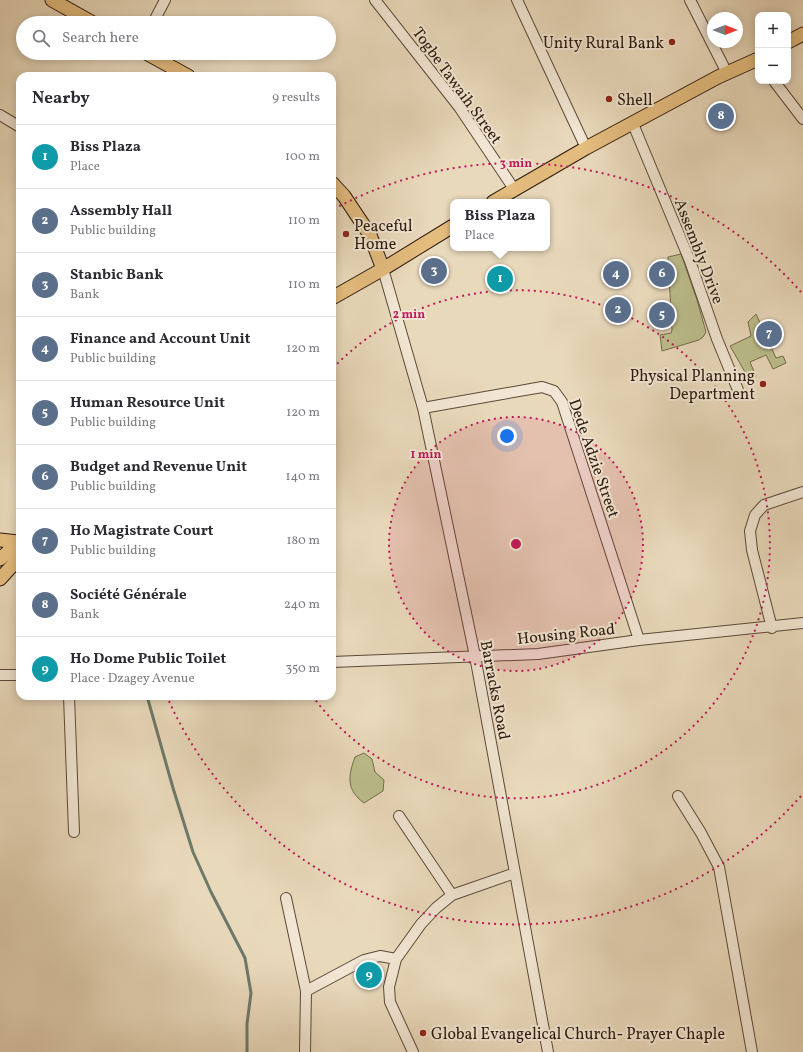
<!DOCTYPE html>
<meta charset="utf-8">
<style>
:root{--surface:#fff;--page:#f7f7f7;--text:#2b2b33;--muted:#7c7c81;--line:#e1e1e2;--accent:#8f2418}
body{margin:0;font-family:Vollkorn,serif;background:var(--page);color:var(--text)}
.controls{position:absolute;right:12px;top:12px;display:grid;overflow:hidden;border-radius:8px;box-shadow:0 2px 10px #0003}
.controls button{width:36px;height:36px;display:grid;place-items:center;padding:0;border:0;border-bottom:1px solid var(--line);background:var(--surface);color:var(--text);font:20px sans-serif}
.compass{position:absolute;left:707px;top:12px;width:36px;height:36px;border-radius:50%;background:var(--surface);box-shadow:0 2px 10px #0003;rotate:90deg}
.you{position:absolute;left:507px;top:436px;width:14px;height:14px;margin:-10px;border:3px solid #fff;border-radius:50%;background:#1a73e8;box-shadow:0 0 0 6px #1a73e833}
.badge{display:grid;place-items:center;width:26px;height:26px;border-radius:50%;background:var(--accent);color:#fff;font-size:13px;font-weight:700}
.pin{position:absolute;translate:-50% -50%;border:2px solid #fff;box-shadow:0 1px 4px #0006}
.popup{position:absolute;left:450px;top:199px;width:100px;height:52px;box-sizing:border-box;display:grid;place-content:center;border-radius:8px;background:var(--surface);filter:drop-shadow(0 1px 3px #0005);font-size:13px;white-space:nowrap;color:var(--muted)}
.popup b{font-size:15px;color:var(--text)}
.popup::after{content:'';position:absolute;left:50%;top:100%;margin-left:-8px;border:8px solid transparent;border-top-color:var(--surface)}
.list{margin:0;padding:0;list-style:none}
h2{display:flex;justify-content:space-between;align-items:center;height:52px;margin:0;padding:0 16px;font-size:17px}
h2 small{font-size:13px;font-weight:400;color:var(--muted)}
.list li{display:grid;grid-template-columns:26px 1fr auto;gap:12px;align-items:center;box-sizing:border-box;height:64px;padding:0 16px;border-top:1px solid var(--line)}
.list b{display:block;font-size:15px;white-space:nowrap}
.list p{margin:0;font-size:13px;white-space:nowrap;color:var(--muted)}
.list em{font-size:13px;font-style:normal;color:var(--muted)}
.icon{flex:none;width:22px;height:22px;fill:none;stroke:currentColor;stroke-width:2;stroke-linecap:round;stroke-linejoin:round}
.map{position:relative;flex:none;width:803px;height:1052px;overflow:hidden}
.search{position:absolute;background:var(--surface);box-shadow:0 2px 10px #0003;left:16px;top:16px;width:320px;height:44px;display:flex;align-items:center;gap:10px;box-sizing:border-box;padding:0 14px;border-radius:22px;color:var(--muted);font-size:15px}
.panel{position:absolute;background:var(--surface);box-shadow:0 2px 10px #0003;left:16px;top:72px;width:320px;height:628px;border-radius:12px}
.map>svg:first-child{display:block}
.green{fill:#bcbe8c;stroke:#746c4c}
.lines{fill:none;stroke-linecap:round;stroke-linejoin:round}
.stream{stroke:#6d7a6b;stroke-width:3}
.minor-casing{stroke:#5b4938;stroke-width:12}
.major-casing{stroke:#2c190c;stroke-width:15}
.minor{stroke:#f1e6d3;stroke-width:10}
.major{stroke:#e4bc7e;stroke-width:13}
.ring{fill:none;stroke:#c2185b;stroke-width:2;stroke-dasharray:2 4}
.poi-dot{fill:#8f2418;stroke:#f1e6d3;stroke-width:1.5}
.labels{text-anchor:middle;stroke-width:4;stroke-linejoin:round;paint-order:stroke}
.poi-label{font-size:16px;fill:#2c190c;stroke:#f1e6d3;text-anchor:start}
.street-label{font-size:16px;fill:#2c190c;stroke:#f1e6d3}
.centre{fill:#c2185b;stroke:#f1e6d3;stroke-width:2}
.ring-label{font-size:12px;text-anchor:middle;font-weight:bold;fill:#c2185b;stroke:#f1e6d3;stroke-width:4;stroke-linejoin:round;paint-order:stroke}
</style>
<div class="map">
<svg width="803" height="1052" viewBox="0 0 803 1052">
<rect width="100%" height="100%" fill="#e9d9bb"/>
<filter id="stains"><feTurbulence type="fractalNoise" baseFrequency=".005" numOctaves="4"/><feColorMatrix values="0 0 0 0 .2 0 0 0 0 .09 0 0 0 0 .02 0 0 0 .5 -.17"/></filter>
<radialGradient id="worn" r=".72"><stop offset=".6" stop-color="#630" stop-opacity="0"/><stop offset="1" stop-color="#630" stop-opacity=".3"/></radialGradient>
<!-- green -->
<path class="green" d="M681 254 697 300 706 332 703 337 699 340 662 351 660 335 671 333 672 330 668 257Z
M756 314 776 358 783 356 786 363 773 369 766 355 750 362 756 376 749 379 730 346 751 336 748 322Z
M364 753 372 759 375 772 384 780 383 791 364 803C346 790 348 776 355 757Z"/>
<g class="lines">
<!-- stream -->
<path class="stream" d="M147 696 173 788 193 852 211 892 245 958 251 993 247 1024V1052"/>
<defs>
<path id="minor" d="M375 0 459 107 514 189
M517 0 586 148
M690 0 727 73
M153 23 165 0
M774 81 803 119
M0 115 20 127
M633 124 690 261 717 339 738 390
M383 269 423 408 475 656 548 1052
M423 408 542 387 554 391 562 402 639 640
M772 628 752 550 750 531 755 515 764 505 803 492
M332 662 538 654 639 640 803 623
M0 675H20
M69 696 74 832
M678 796 701 833 719 867 752 1052
M399 816 452 895
M286 898 306 991
M305 1052 306 991 364 960 380 956 396 959
M413 1052 390 1002 389 987 396 959 421 924 436 908 452 895 515 873"/>
<path id="major" d="M52 0 93 23
M788 42 803 34
M146 53 188 76
M332 183 344 196 370 235 383 269
M493 202 586 148 718 77 758 59
M332 298 383 269 453 226
M0 540 18 542
M0 559 20 541
M0 579 20 557"/>
</defs>
<!-- minor casing -->
<use href="#minor" class="minor-casing"/>
<!-- major casing -->
<use href="#major" class="major-casing"/>
<!-- minor -->
<use href="#minor" class="minor"/>
<!-- major -->
<use href="#major" class="major"/>
</g>
<!-- distance rings -->
<circle cx="516" cy="544" r="127" fill="#c2185b" fill-opacity=".12"/>
<g class="ring">
<circle cx="516" cy="544" r="127"/>
<path d="M333 368A254 254 0 1 1 313 697"/>
<path d="M801 796A381 381 0 0 1 168 699M334 209A381 381 0 0 1 801 292"/>
</g>
<!-- markers -->
<g class="poi-dot">
<circle cx="672" cy="42" r="4"/>
<circle cx="609" cy="99" r="4"/>
<circle cx="346" cy="234" r="4"/>
<circle cx="763" cy="384" r="4"/>
<circle cx="423" cy="1033" r="4"/>
</g>
<g class="labels">
<!-- poi labels -->
<g class="poi-label">
<text x="664" y="48" text-anchor="end">Unity Rural Bank</text>
<text x="617" y="105">Shell</text>
<text x="354" y="231">Peaceful<tspan x="354" dy="18">Home</tspan></text>
<text x="755" y="381" text-anchor="end">Physical Planning<tspan x="755" dy="18">Department</tspan></text>
<text x="431" y="1039">Global Evangelical Church- Prayer Chaple</text>
</g>
<!-- street labels -->
<g class="street-label">
<text transform="translate(458 85) rotate(54)" y="6">Togbe Tawaih Street</text>
<text transform="translate(700 251) rotate(69)" y="6">Assembly Drive</text>
<text transform="translate(595 458) rotate(71)" y="6">Dede Adzie Street</text>
<text transform="translate(566 633) rotate(-6)" y="6">Housing Road</text>
<text transform="translate(496 690) rotate(79)" y="6">Barracks Road</text>
</g>
</g>
<circle cx="516" cy="544" r="6" class="centre"/>
<g class="ring-label">
<text x="516" y="167">3 min</text>
<text x="409" y="318">2 min</text>
<text x="426" y="458">1 min</text>
</g>
<rect width="100%" height="100%" filter="url(#stains)"/>
<rect width="100%" height="100%" fill="url(#worn)"/>
</svg>
<div class="controls">
<button>+</button>
<button>−</button>
</div>
<svg class="compass" viewBox="-18 -18 36 36"><path d="M0-13l5 13h-10z" fill="#e53935"/><path d="M0 13l5-13h-10z" fill="#7c7c81"/></svg>
<div class="you"></div>
<div class="pin badge" style="left:500px;top:279px;background:#0f9aa8">1</div>
<div class="popup"><b>Biss Plaza</b>Place</div>
<div class="pin badge" style="left:618px;top:310px;background:#5c6f8a">2</div>
<div class="pin badge" style="left:434px;top:271px;background:#5c6f8a">3</div>
<div class="pin badge" style="left:616px;top:274px;background:#5c6f8a">4</div>
<div class="pin badge" style="left:662px;top:315px;background:#5c6f8a">5</div>
<div class="pin badge" style="left:662px;top:274px;background:#5c6f8a">6</div>
<div class="pin badge" style="left:769px;top:334px;background:#5c6f8a">7</div>
<div class="pin badge" style="left:721px;top:116px;background:#5c6f8a">8</div>
<div class="pin badge" style="left:369px;top:975px;background:#0f9aa8">9</div>
<div class="search"><svg class="icon" aria-label="search" viewBox="0 0 24 24"><circle cx="10" cy="10" r="6"/><path d="M15 15l6 6"/></svg>Search here</div>
<section class="panel">
<h2>Nearby<small>9 results</small></h2>
<ul class="list">
<li><span class="badge" style="background:#0f9aa8">1</span><div><b>Biss Plaza</b><p>Place</p></div><em>100 m</em></li>
<li><span class="badge" style="background:#5c6f8a">2</span><div><b>Assembly Hall</b><p>Public building</p></div><em>110 m</em></li>
<li><span class="badge" style="background:#5c6f8a">3</span><div><b>Stanbic Bank</b><p>Bank</p></div><em>110 m</em></li>
<li><span class="badge" style="background:#5c6f8a">4</span><div><b>Finance and Account Unit</b><p>Public building</p></div><em>120 m</em></li>
<li><span class="badge" style="background:#5c6f8a">5</span><div><b>Human Resource Unit</b><p>Public building</p></div><em>120 m</em></li>
<li><span class="badge" style="background:#5c6f8a">6</span><div><b>Budget and Revenue Unit</b><p>Public building</p></div><em>140 m</em></li>
<li><span class="badge" style="background:#5c6f8a">7</span><div><b>Ho Magistrate Court</b><p>Public building</p></div><em>180 m</em></li>
<li><span class="badge" style="background:#5c6f8a">8</span><div><b>Société Générale</b><p>Bank</p></div><em>240 m</em></li>
<li><span class="badge" style="background:#0f9aa8">9</span><div><b>Ho Dome Public Toilet</b><p>Place · Dzagey Avenue</p></div><em>350 m</em></li>
</ul>
</section>
</div>
